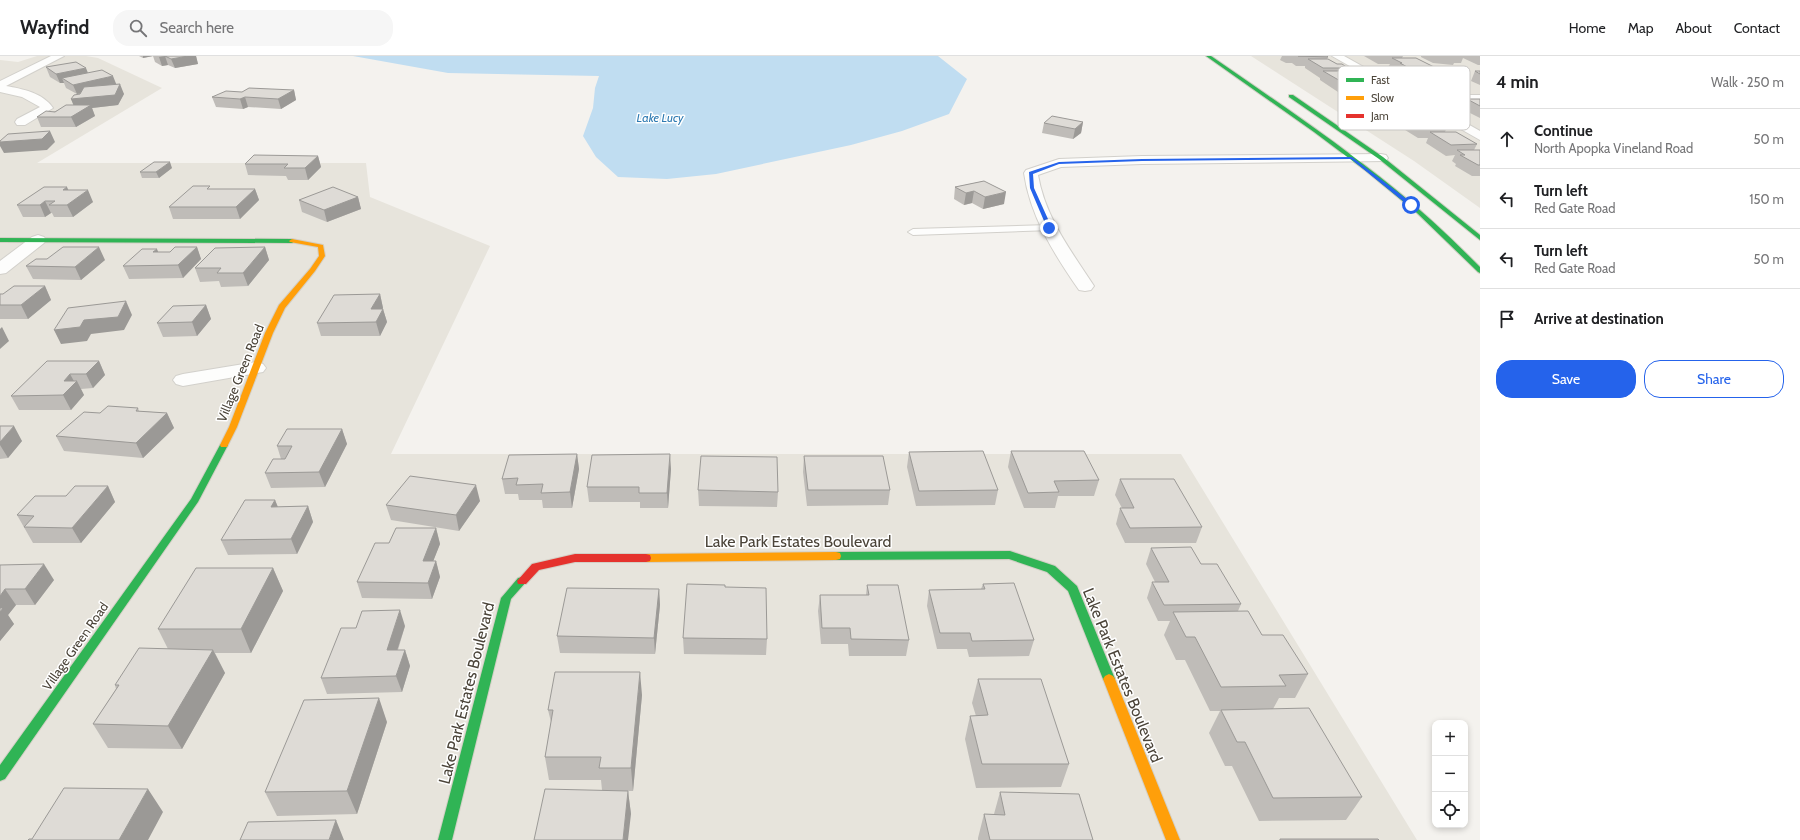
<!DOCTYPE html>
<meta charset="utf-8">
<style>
:root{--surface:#fff;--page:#f6f6f6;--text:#202124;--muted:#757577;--line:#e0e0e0;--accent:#2563eb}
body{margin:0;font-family:Cabin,sans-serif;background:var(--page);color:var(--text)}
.controls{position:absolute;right:12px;bottom:12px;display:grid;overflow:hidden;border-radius:8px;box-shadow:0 2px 6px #0003}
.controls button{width:36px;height:36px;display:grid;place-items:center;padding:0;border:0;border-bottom:1px solid var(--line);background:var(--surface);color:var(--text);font:20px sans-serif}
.stop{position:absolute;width:12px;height:12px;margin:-9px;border:3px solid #2563eb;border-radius:50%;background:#fff}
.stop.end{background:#2563eb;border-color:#fff;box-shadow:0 1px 4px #0008}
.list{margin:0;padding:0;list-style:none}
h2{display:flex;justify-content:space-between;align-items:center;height:52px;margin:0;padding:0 16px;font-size:17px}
h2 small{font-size:13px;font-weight:400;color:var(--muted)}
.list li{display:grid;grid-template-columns:26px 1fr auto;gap:12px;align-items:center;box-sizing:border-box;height:60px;padding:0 16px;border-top:1px solid var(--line)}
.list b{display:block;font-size:15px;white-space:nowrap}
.list p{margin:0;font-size:13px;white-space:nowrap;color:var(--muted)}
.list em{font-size:13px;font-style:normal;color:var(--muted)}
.actions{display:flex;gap:8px;padding:12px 16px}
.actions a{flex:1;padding:9px 0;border:1px solid var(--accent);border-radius:16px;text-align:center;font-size:14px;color:var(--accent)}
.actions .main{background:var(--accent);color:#fff}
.icon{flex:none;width:22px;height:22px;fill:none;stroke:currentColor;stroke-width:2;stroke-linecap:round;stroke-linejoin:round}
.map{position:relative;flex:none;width:1480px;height:784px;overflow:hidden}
header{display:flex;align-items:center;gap:24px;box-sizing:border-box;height:56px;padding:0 20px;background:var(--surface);border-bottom:1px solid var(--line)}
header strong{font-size:19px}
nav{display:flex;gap:22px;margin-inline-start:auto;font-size:14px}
.search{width:280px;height:36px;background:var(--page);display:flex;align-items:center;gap:10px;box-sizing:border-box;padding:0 14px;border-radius:16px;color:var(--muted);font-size:15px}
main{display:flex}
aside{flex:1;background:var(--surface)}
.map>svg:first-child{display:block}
.residential{fill:#e7e4dc}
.water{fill:#c0ddf1}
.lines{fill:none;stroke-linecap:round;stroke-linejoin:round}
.lane-casing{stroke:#d2d0cb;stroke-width:2}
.street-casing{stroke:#d2d0cb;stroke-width:2}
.fast-casing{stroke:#d3cfc5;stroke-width:2}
.slow-casing{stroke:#d3cfc5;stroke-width:2}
.jam-casing{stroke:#d3cfc5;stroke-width:2}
.lane{fill:#fdfdfc;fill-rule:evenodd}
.street{fill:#fdfdfc;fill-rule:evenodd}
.fast{fill:#30b455;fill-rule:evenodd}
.slow{fill:#ff9f0a;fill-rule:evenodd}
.jam{fill:#e5322d;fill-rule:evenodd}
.wall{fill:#bfbcb8}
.shaded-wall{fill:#9b9996}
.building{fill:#dedbd6;stroke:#9b9996}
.route{fill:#2563eb}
.labels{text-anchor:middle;stroke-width:3;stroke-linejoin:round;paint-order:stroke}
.far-water-label{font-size:12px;font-style:italic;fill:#2e7ab2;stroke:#fff}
.street-label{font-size:13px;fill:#4b4439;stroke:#fff}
.near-street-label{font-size:16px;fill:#4b4439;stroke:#fff}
.key{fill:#fff;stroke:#c9c7c4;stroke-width:1}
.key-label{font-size:11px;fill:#4b4439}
</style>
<header>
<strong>Wayfind</strong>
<div class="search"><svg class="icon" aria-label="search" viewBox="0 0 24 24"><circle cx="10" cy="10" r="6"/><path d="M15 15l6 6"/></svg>Search here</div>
<nav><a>Home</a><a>Map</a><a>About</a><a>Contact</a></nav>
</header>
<main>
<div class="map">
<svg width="1480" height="784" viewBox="0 0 1480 784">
<rect width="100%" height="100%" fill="#f4f2ee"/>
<!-- residential -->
<path class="residential" d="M37 0H86L98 2 162 32 37 107H366L370 141 490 190 391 398H1181L1417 784H0V4L18 6Z
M1251 0H1480V152L1414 105Z"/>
<!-- water -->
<path class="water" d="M353 0H938L967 23 949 58 902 75 851 89 716 118 667 123 618 121 596 101 583 80 593 52 595 32 599 20 448 17Z"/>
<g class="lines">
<defs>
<path id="lane" d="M1049 169 1052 170 1054 172 1052 174 913 179 908 176 913 173Z"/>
<path id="street" d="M51 0H64L6 30C23 33 43 37 53 52L25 69H17L15 66 17 63 40 51 22 41 0 36V25Z
M1332 0H1344L1414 39H1480V45H1427L1480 75V84Z
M1381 98 1386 99 1388 102 1386 105 1142 108 1061 111 1038 119C1045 161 1071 195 1094 230L1091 234 1085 235 1079 234C1054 198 1030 160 1024 117L1026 114 1059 103 1142 100Z
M38 179 44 181 46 184 44 187 6 217 0 218V205L32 181Z
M256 306 263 308 266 312 263 316 183 330 176 328 173 324 176 320 183 318Z"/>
<path id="fast" d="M1206 0H1211C1273 43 1336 85 1395 133 1425 157 1453 184 1480 211V217L1478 216 1417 157 1366 115 1314 76Z
M1289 39H1293L1383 101 1480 179V184L1379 103 1289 41Z
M0 182 292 183 295 185 292 187 0 186Z
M224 386 228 389 198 446 5 723 0 725V709L191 443 220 389Z
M1010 495 1055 510 1077 530 1115 623 1113 626 1109 628 1105 626 1103 623 1068 535 1047 516 1009 503 836 504 832 503 831 500 832 497 836 496Z
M522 521 526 522 527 525 511 543 452 784H438L501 542 518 522Z"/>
<path id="slow" d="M292 183 323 189 325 200 315 215 285 252 273 277 237 371 227 391H221L220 389 229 371 265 277 279 249 310 213 319 200 318 191 290 186 289 185Z
M836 496 840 497 841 500 840 503 836 504 646 506 642 505 641 502 642 499 646 498Z
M1109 618 1113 620 1115 623 1180 784H1166L1103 623 1105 620Z"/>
<path id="jam" d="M575 498H646L650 499 651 502 650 505 646 506H575L539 514 526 528H518L517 525 532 508Z"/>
</defs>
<!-- lane casing -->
<use href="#lane" class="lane-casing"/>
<!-- street casing -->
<use href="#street" class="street-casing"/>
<!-- fast casing -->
<use href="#fast" class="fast-casing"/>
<!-- slow casing -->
<use href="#slow" class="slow-casing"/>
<!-- jam casing -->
<use href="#jam" class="jam-casing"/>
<!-- lane -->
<use href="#lane" class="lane"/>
<!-- street -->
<use href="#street" class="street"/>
<!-- fast -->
<use href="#fast" class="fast"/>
<!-- slow -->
<use href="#slow" class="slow"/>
<!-- jam -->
<use href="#jam" class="jam"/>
</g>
<!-- wall -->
<path class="wall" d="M139 0H196L198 8 175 12 168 9 162 10 155 6 153 0 143 2Z
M1282 0H1327L1328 1 1327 3 1337 8 1348 12 1347 15 1368 26 1367 28 1393 40 1392 42 1419 55 1418 58 1438 63 1437 65 1447 71 1445 76 1477 88 1474 94H1480V120H1472L1455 110 1456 108 1452 105 1455 99 1446 100 1426 87 1428 82H1418L1397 69 1398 66H1390L1368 52 1369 50H1363L1343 38V36H1338L1320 24V22L1305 12V10H1296L1292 7H1286L1280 4Z
M1364 0H1403L1402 2 1436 12 1435 15 1456 24 1451 34H1431L1414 25 1415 21H1405L1396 16 1388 11 1390 8H1378Z
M1421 0H1480V9H1478L1463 2 1461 7H1454L1453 9 1433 7 1421 1Z
M46 11 88 17 116 28 124 38 118 49 92 52 95 60 76 71H41L37 61 74 49 71 43 80 38H77L66 32 64 27H60L50 21Z
M1475 15H1480V29L1471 25Z
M294 34 296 44 281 53 248 51 243 53 216 51 212 41 242 36Z
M1467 43H1480V62L1462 53Z
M1083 66 1081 77 1073 83 1042 77 1044 67Z
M318 100 321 111 308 124H288L286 120 248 119 245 108Z
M172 112 159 122H142L140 116Z
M984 125 1004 148 983 153 972 147 964 149 954 143 955 131Z
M210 133H255L259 144 240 163H173L169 151Z
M69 134 93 146 73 161H54L52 157H51L45 161H23L17 149Z
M358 141 361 153 327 166 302 156 299 144Z
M197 191 201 203 183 222 129 223 123 210 159 196H170Z
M265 191 269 204 248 230 221 231 219 225 200 226 195 212Z
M105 204 81 224 33 223 26 210Z
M45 230 51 244 28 263H0V238H3Z
M380 238 383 252 382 253H383L387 266 380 280H321L317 267Z
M206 249 211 263 197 280 163 281 157 267Z
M99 305 105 319 93 332 81 333 84 339 71 354H19L11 340Z
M138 352 139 355 167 357 174 372 143 402 64 395 56 380 100 357Z
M0 370 22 385 8 402 0 403Z
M342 373 347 388 325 431 271 432 265 417 281 403 277 390Z
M1011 395 1099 424 1094 440H1058L1055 452H1024L1008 411Z
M909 396 998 434 995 449 916 450 907 411Z
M577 398 579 413 572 452H543L542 444H519L518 438H505L502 423Z
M804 400 890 434 888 449 807 450 803 416Z
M671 413 668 452H640V446H589L587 431Z
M1120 423 1202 471 1196 487H1125L1116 468 1120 452H1122L1115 439Z
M108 430 115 446 81 487H33L17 459Z
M698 434 778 436 777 451 699 450Z
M275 444 278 451 308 450 313 466 297 498 228 499 221 484Z
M480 445 459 475 391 464 386 449Z
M436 472 440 488 433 505H436L440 521 432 543 362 542 357 526 389 487Z
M1151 492 1201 508 1241 548 1238 555 1262 579 1308 618 1295 642H1279L1273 653 1362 741 1346 764 1259 765 1232 710H1225L1209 677 1220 655H1210L1185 604H1176L1164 579 1170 565H1158L1147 542 1152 526H1155L1146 508Z
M0 509 54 524 35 549H16L8 559 14 568 0 585Z
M273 512 283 535 251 597H215L225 617 182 693 108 692 93 668 116 633 115 629 168 593 158 573Z
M983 528 1034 584 1029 600 969 601 967 593H937L927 550 929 534 981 533Z
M867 529 909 584 906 600H849L848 588H821L818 555 820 539H866Z
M725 531 767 583 766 599 684 598 683 582Z
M659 533 660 549 655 598 560 597 557 580Z
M405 570 398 594H405L410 610 402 636 327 638 321 622Z
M978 623 1069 708 1061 731 976 732 965 683 970 660H976L972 647Z
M642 639 633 735H628L631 758 602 734 601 724H549L545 701 551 666 548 654Z
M387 666 357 758 277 760 265 736Z
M1000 736 1093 784H978V782L984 758H994Z"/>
<!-- shaded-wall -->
<path class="shaded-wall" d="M143 0H153L143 2Z
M165 0 168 9 162 10 159 1Z
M188 0H196L198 8 175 12 171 3Z
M86 12 90 22H62L64 27H60L56 18Z
M113 20 117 30 77 38 73 29Z
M120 28 124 38 118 49 92 52 95 60 76 71 71 61 75 53 71 43Z
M294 34 296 44 281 53 278 43Z
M245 41 248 51 243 53 240 43Z
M1083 66 1081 77 1073 83 1075 73Z
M50 75 55 86 47 94 4 97 0 90V86Z
M318 100 321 111 308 124 305 112Z
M170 106 172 112 159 122 156 116Z
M67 131 72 142 63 134Z
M255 133 259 144 240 163 236 151Z
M88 134 93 146 73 161 67 149Z
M974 135 972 147 964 149 966 137Z
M1006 136 1004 148 983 153 985 141Z
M358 141 361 153 327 166 324 154Z
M45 145 51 157 45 161 40 149Z
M99 191 105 204 81 224 75 211Z
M197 191 201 203 183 222 178 209Z
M265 191 269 204 248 230 243 217Z
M157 193 162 205 153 196Z
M45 230 51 244 28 263 21 249Z
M380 238 383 252 375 266 371 253Z
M126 245 132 259 124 274 91 278 87 285 61 288 54 274 84 264Z
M206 249 211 263 197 280 192 266Z
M383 253 387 266 380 280 376 266Z
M2 271 9 285 0 293V273Z
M99 305 105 319 93 332 86 318Z
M70 318 75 327 77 325 84 339 71 354 63 339 64 325Z
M167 357 174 372 143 402 136 387Z
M14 370 22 385 8 402 0 389V386Z
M342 373 347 388 325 431 319 416Z
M577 398 579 413 572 452 570 436Z
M670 398 671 413 668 452 667 437Z
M476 429 480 445 459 475 456 459Z
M108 430 115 446 81 487 72 472Z
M275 444 281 459 271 451Z
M308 450 313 466 297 498 291 483Z
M436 472 440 488 427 521 423 505Z
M436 505 440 521 432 543 428 527Z
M44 508 54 524 35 549 25 533Z
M273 512 283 535 251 597 241 573Z
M5 533 16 549 8 559 14 568 0 585V540Z
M659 533 660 549 655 598 654 582Z
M400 554 405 570 392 610 387 594Z
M213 594 225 617 182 693 168 670Z
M405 594 410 610 402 636 396 620Z
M640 616 642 639 633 735 631 712Z
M379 642 387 666 357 758 347 735Z
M148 733 163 756 148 784H119Z
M628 735 631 758 628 784H623Z
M336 764 344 784H329Z"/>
<!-- building -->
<path class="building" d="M165 0H188L171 3Z
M1298 0H1327L1328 1 1299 0Z
M1392 2H1416L1436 12H1409L1400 7H1402Z
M1308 3H1328L1337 8H1342L1348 12H1323Z
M76 6 86 12 56 18 46 11Z
M102 14 113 20 73 29 62 22Z
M1323 15H1349L1368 26H1342Z
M1475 15H1480V18Z
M120 28 115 39 71 43 74 39 80 38 84 31Z
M249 32 294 34 278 43 245 41 240 43 212 41 226 35 242 36Z
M1467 43H1480V50Z
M66 49H91L71 61H37L46 55 55 56Z
M1052 60 1083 66 1075 73 1044 67Z
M50 75 42 83 0 86V85L8 78Z
M1430 76H1456L1477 88 1451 89Z
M1457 94H1480V109H1478L1460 99H1465Z
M254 99 318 100 305 112H284L288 108H245Z
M154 106H170L156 116H140Z
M984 125 1006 136 985 141 974 135 966 137 955 131Z
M193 130H210L207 133H255L236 151H169Z
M44 131H67L63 134H88L67 149H49L55 145H45L40 149H17Z
M333 131 358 141 324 154 299 144Z
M63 191H99L75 211 26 210 36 203H47Z
M175 191H197L178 209 123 210 142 193H157L153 196H170Z
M265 191 243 217H217L221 212H195L215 192Z
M14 230H45L21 249H0V238H3Z
M380 238 371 253H383L376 266 317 267 334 239Z
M126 245 118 261 84 264 80 271 54 274 68 252Z
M206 249 192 266 157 267 173 250Z
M47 305H99L86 318H70L64 325H77L63 339 11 340Z
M108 350 138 352 136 355 167 357 136 387 56 380 84 356 100 357Z
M0 370H14L0 386Z
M287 373H342L319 416 265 417 273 403H285L292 390H277Z
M983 395 998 434 919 435 909 396Z
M1011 395H1084L1099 424 1054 425 1059 436 1028 437Z
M577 398 570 436 541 437 543 428 516 429 518 422 502 423 509 399Z
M670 398 667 437H639V431H587L592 399Z
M701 400 777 401 778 436 698 434Z
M804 400H883L890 434H808Z
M410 420 476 429 456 459 386 449Z
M1120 423H1174L1202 471 1130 472 1120 452H1134Z
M75 430H108L72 472 24 471 34 460 17 459 35 440H66Z
M245 444H275L271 451 308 450 291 483 221 484Z
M396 472H436L423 505H436L428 527 357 526 375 487H389Z
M1191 491 1201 508H1217L1241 548 1164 549 1152 526H1169L1151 492Z
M44 508 25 533H5L0 540V509Z
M196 512H273L241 573H158Z
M1014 527 1034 584 972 585 970 577H940L929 534 985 533 983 528Z
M687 528 725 529V531L766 532 767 583 683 582Z
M867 529H898L909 584 851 583 850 572H822L820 539H869Z
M567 532 659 533 654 582 557 580Z
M0 552H3L0 556Z
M400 554 387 594H405L396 620 321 622 341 572H356L362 555Z
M1248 555 1262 579H1283L1308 618 1279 619 1286 630 1221 631 1195 581H1186L1173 556Z
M139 592 213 594 168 670 93 668 119 629H115Z
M555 616H640L631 712H599L601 701H545L553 654H548Z
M978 623H1041L1069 708H982L970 660 988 659Z
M379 642 347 735 265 736 304 644Z
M1309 652 1362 741 1273 742 1245 686H1237L1221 654Z
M64 732 148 733 119 784H28L29 783H32Z
M545 733 628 735 623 784H534Z
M1000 736 1079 738 1093 784H990L984 758 1005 759Z
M336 764 329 784H240L248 766Z
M1280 783H1378L1379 784H1280Z"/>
<!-- route -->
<path class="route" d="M1352 101 1413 148V150H1409L1351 103 1142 105 1059 108 1033 118 1034 132 1052 172 1049 174 1047 172 1030 132 1029 116 1059 106 1142 103Z"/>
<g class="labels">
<!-- far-water labels -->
<g class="far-water-label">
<text x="660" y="66">Lake Lucy</text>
</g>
<!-- street labels -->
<g class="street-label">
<text transform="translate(240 317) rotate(-68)" y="5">Village Green Road</text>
<text transform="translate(75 590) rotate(-55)" y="5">Village Green Road</text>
</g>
<!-- near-street labels -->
<g class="near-street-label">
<text x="798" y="491">Lake Park Estates Boulevard</text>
<text transform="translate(1123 619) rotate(68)" y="6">Lake Park Estates Boulevard</text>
<text transform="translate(466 637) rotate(-76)" y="6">Lake Park Estates Boulevard</text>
</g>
</g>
<!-- legend -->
<rect x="1338" y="10" width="132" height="64" rx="6" class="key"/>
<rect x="1346" y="22" width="18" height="4" fill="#30b455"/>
<rect x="1346" y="40" width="18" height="4" fill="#ff9f0a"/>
<rect x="1346" y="58" width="18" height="4" fill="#e5322d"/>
<g class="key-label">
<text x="1371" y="28">Fast</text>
<text x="1371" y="46">Slow</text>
<text x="1371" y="64">Jam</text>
</g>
</svg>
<div class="controls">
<button>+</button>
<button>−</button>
<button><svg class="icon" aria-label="locate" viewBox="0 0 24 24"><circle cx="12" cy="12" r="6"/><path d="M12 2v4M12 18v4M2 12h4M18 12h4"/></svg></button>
</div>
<div class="stop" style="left:1411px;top:149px"></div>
<div class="stop end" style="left:1049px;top:172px"></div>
</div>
<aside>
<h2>4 min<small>Walk · 250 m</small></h2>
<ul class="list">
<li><svg class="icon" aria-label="ahead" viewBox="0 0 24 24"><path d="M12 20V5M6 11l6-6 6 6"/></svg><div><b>Continue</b><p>North Apopka Vineland Road</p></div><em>50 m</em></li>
<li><svg class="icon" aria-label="left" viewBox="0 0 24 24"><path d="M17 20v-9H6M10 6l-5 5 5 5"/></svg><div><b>Turn left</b><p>Red Gate Road</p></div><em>150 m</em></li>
<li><svg class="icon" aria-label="left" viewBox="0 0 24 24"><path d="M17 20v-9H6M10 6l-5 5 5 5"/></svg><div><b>Turn left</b><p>Red Gate Road</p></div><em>50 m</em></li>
<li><svg class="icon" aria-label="arrive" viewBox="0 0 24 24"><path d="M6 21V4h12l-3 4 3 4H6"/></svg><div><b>Arrive at destination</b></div></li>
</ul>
<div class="actions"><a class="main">Save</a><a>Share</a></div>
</aside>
</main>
